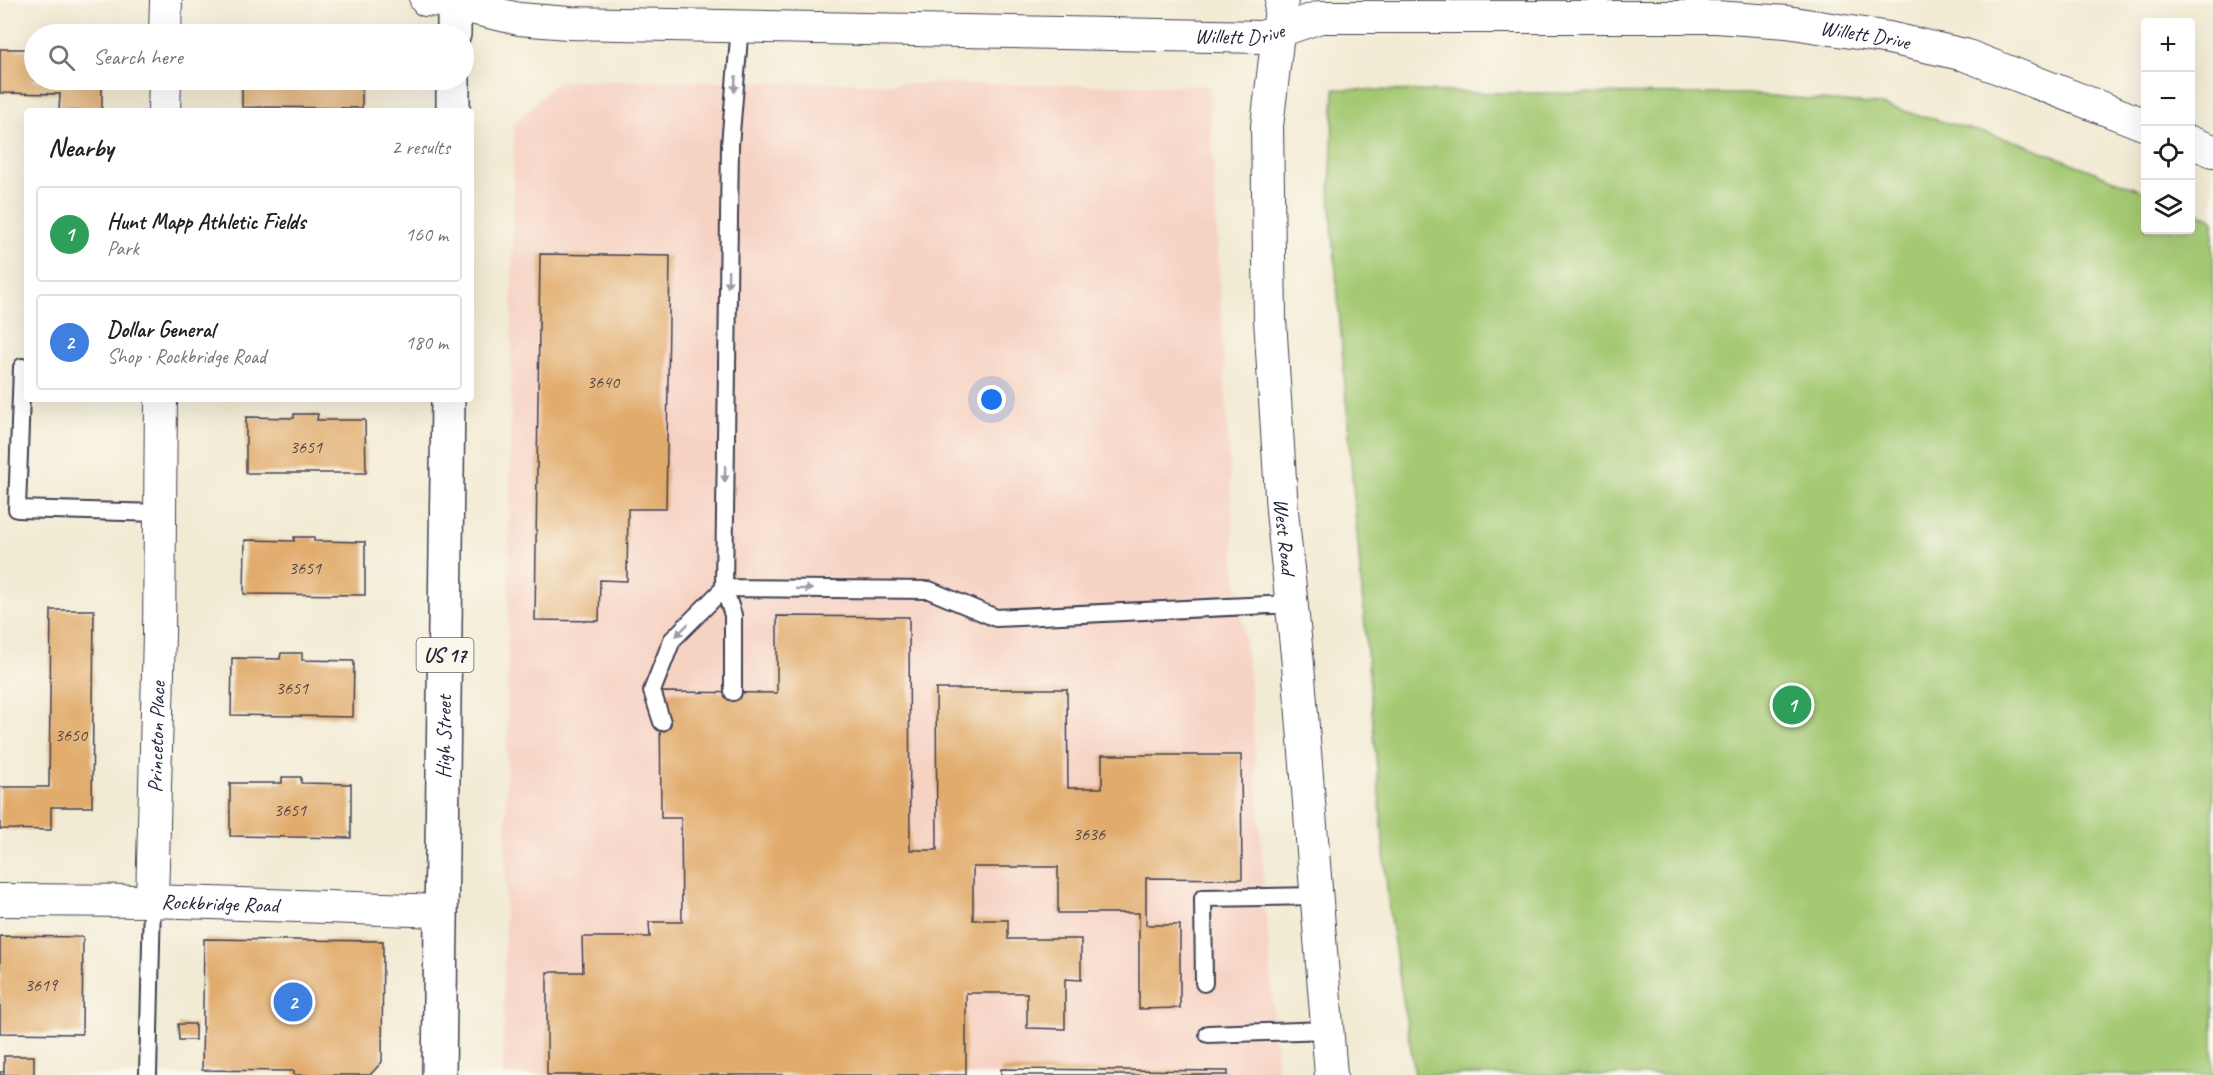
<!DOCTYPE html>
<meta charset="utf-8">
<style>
:root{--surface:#fff;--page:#f6f6f6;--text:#202124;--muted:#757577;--line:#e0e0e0;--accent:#0b8043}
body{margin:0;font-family:Caveat,sans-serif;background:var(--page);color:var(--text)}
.controls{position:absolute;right:18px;top:18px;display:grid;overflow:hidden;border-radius:6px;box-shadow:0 6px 24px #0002}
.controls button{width:54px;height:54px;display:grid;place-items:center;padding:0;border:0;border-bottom:2px solid var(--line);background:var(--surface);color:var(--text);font:30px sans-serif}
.you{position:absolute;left:992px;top:400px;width:21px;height:21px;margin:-15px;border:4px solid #fff;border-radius:50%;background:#1a73e8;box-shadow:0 0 0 9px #1a73e833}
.badge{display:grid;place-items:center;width:39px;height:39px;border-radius:50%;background:var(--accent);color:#fff;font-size:20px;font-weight:700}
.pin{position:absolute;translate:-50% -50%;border:3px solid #fff;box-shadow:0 2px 6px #0006}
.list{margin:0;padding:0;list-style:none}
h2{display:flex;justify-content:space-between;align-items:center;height:78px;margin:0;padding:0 24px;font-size:26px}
h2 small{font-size:20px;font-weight:400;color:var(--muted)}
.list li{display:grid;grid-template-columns:39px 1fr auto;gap:18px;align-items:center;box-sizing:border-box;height:96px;margin:0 12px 12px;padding:0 12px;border:2px solid var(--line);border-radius:6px}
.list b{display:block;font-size:22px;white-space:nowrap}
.list p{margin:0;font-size:20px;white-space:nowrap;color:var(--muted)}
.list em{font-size:20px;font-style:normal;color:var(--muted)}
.icon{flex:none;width:33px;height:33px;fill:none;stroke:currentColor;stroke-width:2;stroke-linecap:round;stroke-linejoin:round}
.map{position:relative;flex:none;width:2213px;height:1075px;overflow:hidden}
.search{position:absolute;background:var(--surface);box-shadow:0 6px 24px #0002;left:24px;top:24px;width:450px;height:66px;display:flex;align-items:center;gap:15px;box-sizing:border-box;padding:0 21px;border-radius:33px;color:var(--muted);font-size:22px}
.panel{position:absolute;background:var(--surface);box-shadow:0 6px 24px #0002;left:24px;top:108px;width:450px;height:294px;border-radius:6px}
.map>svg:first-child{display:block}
.built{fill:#f6d2c3}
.green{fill:#a4c973;stroke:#637657;stroke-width:1.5}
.building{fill:#e1ab6c}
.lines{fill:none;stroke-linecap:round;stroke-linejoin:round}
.lane-casing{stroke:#414052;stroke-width:20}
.street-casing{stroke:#414052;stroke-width:34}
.primary-casing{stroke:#414052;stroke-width:36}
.lane{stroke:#fff;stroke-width:16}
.street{stroke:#fff;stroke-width:32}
.primary{stroke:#fff;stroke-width:33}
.oneway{fill:#9c9ca7}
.labels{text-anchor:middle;stroke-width:6;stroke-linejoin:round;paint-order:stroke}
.number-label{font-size:18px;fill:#524447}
.shield{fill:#fbf7ec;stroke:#636270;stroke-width:1.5}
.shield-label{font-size:20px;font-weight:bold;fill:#22223b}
.street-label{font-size:21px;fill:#22223b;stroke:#fbf7ec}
</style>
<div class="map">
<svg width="2213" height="1075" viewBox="0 0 2213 1075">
<rect width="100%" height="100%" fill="#fbf7ec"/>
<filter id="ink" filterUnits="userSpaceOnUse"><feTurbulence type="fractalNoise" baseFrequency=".0167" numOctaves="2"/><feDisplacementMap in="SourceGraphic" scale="12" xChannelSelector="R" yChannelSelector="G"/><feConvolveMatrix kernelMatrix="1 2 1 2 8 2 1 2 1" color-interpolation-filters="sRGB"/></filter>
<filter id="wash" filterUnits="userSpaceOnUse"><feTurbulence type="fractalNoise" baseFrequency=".008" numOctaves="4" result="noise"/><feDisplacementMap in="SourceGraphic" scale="24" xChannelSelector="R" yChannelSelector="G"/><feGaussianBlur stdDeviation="1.35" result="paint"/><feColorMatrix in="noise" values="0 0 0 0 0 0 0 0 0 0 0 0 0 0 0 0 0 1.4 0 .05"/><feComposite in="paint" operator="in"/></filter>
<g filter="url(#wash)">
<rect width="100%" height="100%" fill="#f2ebd4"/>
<!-- built -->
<path class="built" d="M559 80 1209 86 1235 566 1249 673 1278 1075H503L514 124Z"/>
<!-- green -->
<path class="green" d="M1334 89 1494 93 1747 94 1882 105 2021 143 2145 192 2146 230H2190L2191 210 2213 219V1075H1415L1389 911 1354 498 1330 197Z"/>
<g id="blocks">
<!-- building -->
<path class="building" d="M0 49H34V80H102V111H59L60 94 0 93Z
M242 80H362V108L242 107Z
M540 254 670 256 666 509H628L627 581 600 580 599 621 535 620Z
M294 414H318L317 420H365L366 473H246V417L294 418Z
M294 537H314V541L365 542V595L244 594 245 540 294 541Z
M51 610H94L92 807H51V830L0 829V787H49Z
M777 616 909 617 910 850H937L936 689H1067L1068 788H1102V755H1241L1242 879 1146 878V925H1180V1008L1139 1009V913H1058V867H973V920H1008V939H1081V980L1065 979V1029L1027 1028V993H966V1075H547V972H583L582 937H650L649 922H682L681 818H661L660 692 777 693Z
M281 653H302V660L354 661 353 717 231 715 232 658 280 659Z
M282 777H301V783L351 784V838L230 836V783H282Z
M0 936 83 937 82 1034 0 1033Z
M204 939 383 941 382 1062 370 1075H294V1071L202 1070Z
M178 1024H195V1040H179Z
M4 1056H34V1075H0V1072H4Z
M1001 1069 1228 1071V1075H1001Z"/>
</g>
</g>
<g filter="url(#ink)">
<use href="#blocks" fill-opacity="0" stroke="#414052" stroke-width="1.5"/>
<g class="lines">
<defs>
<path id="lane" d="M740 26 730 145 724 588 929 590 996 618 1292 604
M27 368 22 367 17 509 160 513
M662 722 652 691 672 640 724 588 733 615V692
M1204 983 1203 898 1317 896
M1208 1034 1327 1030
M148 1075 152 901"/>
<g id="street">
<path id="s1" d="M426 0 440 1 519 19 568 23 1262 37 1320 17H1716L1787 22 1889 38 1965 55 2146 125"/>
<path id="s2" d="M1282 0 1267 126 1270 319 1282 511 1298 665 1331 1075"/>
<path d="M165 34 166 0"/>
<path d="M164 111 165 80"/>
<path d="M2190 142 2213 151"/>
<path id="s3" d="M0 900 152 901 441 911"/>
<path id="s4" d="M152 901 159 634 161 399"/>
</g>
<g id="primary">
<path d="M454 34V0"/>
<path d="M453 111V80"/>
<path id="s5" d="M439 1075 448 399"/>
</g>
</defs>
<!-- lane casing -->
<use href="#lane" class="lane-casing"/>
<!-- street casing -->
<use href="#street" class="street-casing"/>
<!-- primary casing -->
<use href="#primary" class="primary-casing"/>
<!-- lane -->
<use href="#lane" class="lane"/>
<!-- street -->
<use href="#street" class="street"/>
<!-- primary -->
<use href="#primary" class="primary"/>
</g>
<!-- one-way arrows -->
<defs><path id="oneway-solid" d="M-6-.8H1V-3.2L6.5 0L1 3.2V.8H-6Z" transform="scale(1.5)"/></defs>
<g class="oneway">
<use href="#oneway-solid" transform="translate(735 84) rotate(95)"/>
<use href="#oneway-solid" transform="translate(728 279) rotate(91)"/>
<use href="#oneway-solid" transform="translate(725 474) rotate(91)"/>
<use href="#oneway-solid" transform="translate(804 589) rotate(1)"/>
<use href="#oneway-solid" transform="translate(682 630) rotate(135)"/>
</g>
</g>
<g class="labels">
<!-- number labels -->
<g class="number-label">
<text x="603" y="388">3640</text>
<text x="306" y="453">3651</text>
<text x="305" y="574">3651</text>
<text x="292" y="694">3651</text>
<text x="71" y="741">3650</text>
<text x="290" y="816">3651</text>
<text x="1089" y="840">3636</text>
<text x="41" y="991">3619</text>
</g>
<!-- shield labels -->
<rect class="shield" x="416.5" y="638" width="57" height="34" rx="4.5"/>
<g class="shield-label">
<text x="445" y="662">US 17</text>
</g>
<!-- street labels -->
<g class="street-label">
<text dy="7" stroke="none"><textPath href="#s1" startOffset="816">Willett Drive</textPath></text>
<text dy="7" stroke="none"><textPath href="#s1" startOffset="1446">Willett Drive</textPath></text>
<text dy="7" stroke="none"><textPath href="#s2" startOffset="538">West Road</textPath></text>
<text dy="7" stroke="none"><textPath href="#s4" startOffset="164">Princeton Place</textPath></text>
<text dy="7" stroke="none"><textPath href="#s5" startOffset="338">High Street</textPath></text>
<text dy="7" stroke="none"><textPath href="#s3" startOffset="220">Rockbridge Road</textPath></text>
</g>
</g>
</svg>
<div class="controls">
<button>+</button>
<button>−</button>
<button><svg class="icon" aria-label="locate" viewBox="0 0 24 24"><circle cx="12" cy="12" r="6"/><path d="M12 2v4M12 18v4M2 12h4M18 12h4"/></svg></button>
<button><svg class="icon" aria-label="layers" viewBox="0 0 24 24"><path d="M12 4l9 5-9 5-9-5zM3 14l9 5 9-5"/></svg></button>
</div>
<div class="you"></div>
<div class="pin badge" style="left:1792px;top:705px;background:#2e9e5b">1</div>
<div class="pin badge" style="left:293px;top:1002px;background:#3f7fe0">2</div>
<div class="search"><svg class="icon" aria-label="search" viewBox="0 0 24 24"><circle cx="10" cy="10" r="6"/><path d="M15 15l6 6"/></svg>Search here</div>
<section class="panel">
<h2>Nearby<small>2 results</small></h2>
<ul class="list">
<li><span class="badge" style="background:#2e9e5b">1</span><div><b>Hunt Mapp Athletic Fields</b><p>Park</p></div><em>160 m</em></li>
<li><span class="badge" style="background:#3f7fe0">2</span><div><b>Dollar General</b><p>Shop · Rockbridge Road</p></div><em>180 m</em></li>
</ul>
</section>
</div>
